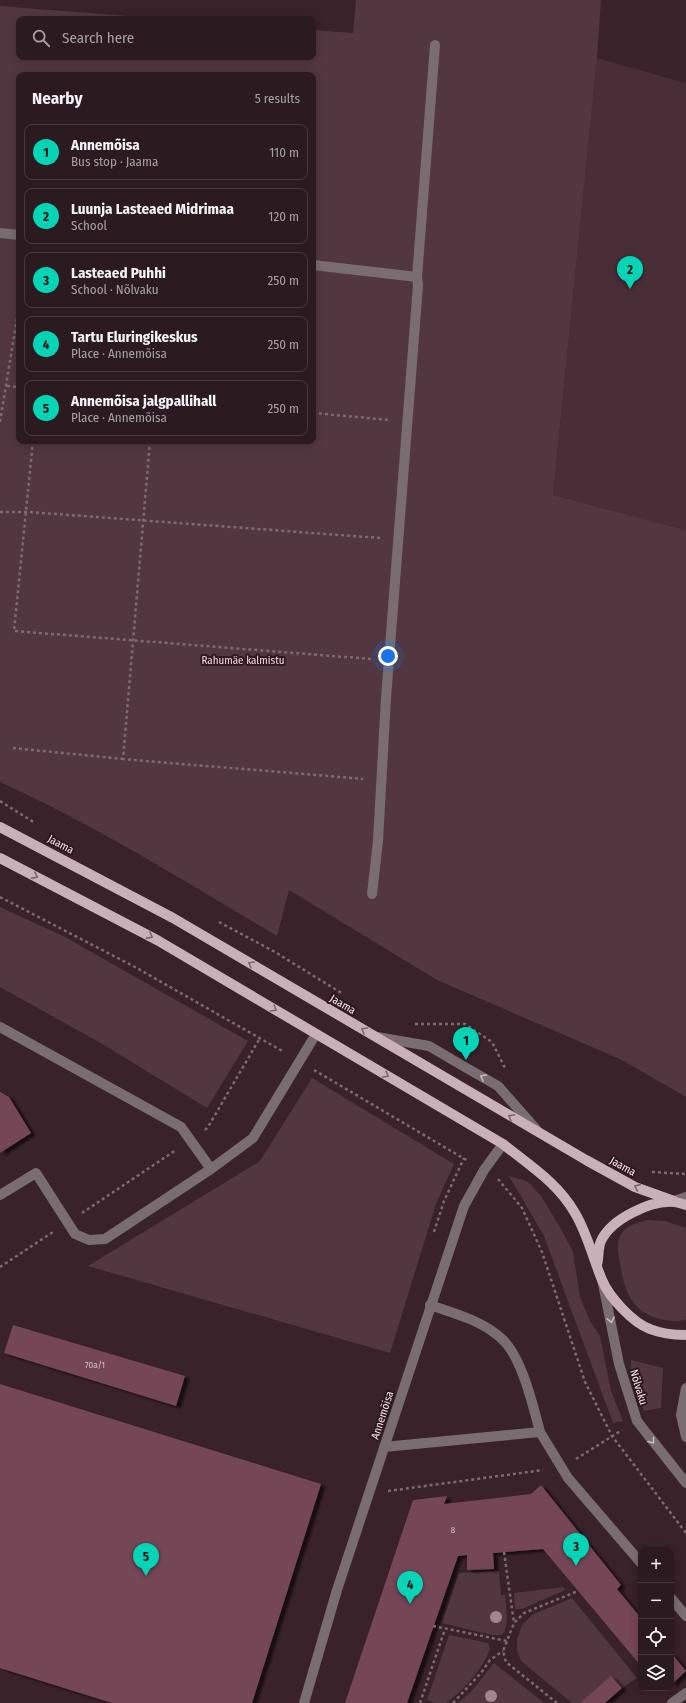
<!DOCTYPE html>
<meta charset="utf-8">
<style>
:root{--surface:#2b1a20;--page:#37272d;--text:#f1f3f6;--muted:#a6a1a5;--line:#47383e;--accent:#05d5b6}
body{margin:0;font-family:"Fira Sans Condensed",sans-serif;background:var(--page);color:var(--text)}
.controls{position:absolute;right:12px;bottom:12px;display:grid;overflow:hidden;border-radius:8px;box-shadow:0 2px 10px #0003}
.controls button{width:36px;height:36px;display:grid;place-items:center;padding:0;border:0;border-bottom:1px solid var(--line);background:var(--surface);color:var(--text);font:20px sans-serif}
.you{position:absolute;left:388px;top:656px;width:14px;height:14px;margin:-10px;border:3px solid #fff;border-radius:50%;background:#1a73e8;box-shadow:0 0 0 6px #1a73e833}
.badge{display:grid;place-items:center;width:26px;height:26px;border-radius:50%;background:var(--accent);color:#111;font-size:13px;font-weight:700}
.pin{position:absolute;translate:-50% -33px;filter:drop-shadow(0 1px 2px #0008)}
.pin::after{content:'';position:absolute;top:21px;width:14px;height:12px;background:inherit;clip-path:polygon(0 0,100% 0,50% 100%)}
.list{margin:0;padding:0;list-style:none}
h2{display:flex;justify-content:space-between;align-items:center;height:52px;margin:0;padding:0 16px;font-size:17px}
h2 small{font-size:13px;font-weight:400;color:var(--muted)}
.list li{display:grid;grid-template-columns:26px 1fr auto;gap:12px;align-items:center;box-sizing:border-box;height:56px;margin:0 8px 8px;padding:0 8px;border:1px solid var(--line);border-radius:8px}
.list b{display:block;font-size:15px;white-space:nowrap}
.list p{margin:0;font-size:13px;white-space:nowrap;color:var(--muted)}
.list em{font-size:13px;font-style:normal;color:var(--muted)}
.icon{flex:none;width:22px;height:22px;fill:none;stroke:currentColor;stroke-width:2;stroke-linecap:round;stroke-linejoin:round}
.map{position:relative;flex:none;width:686px;height:1703px;overflow:hidden}
.search{position:absolute;background:var(--surface);box-shadow:0 2px 10px #0003;left:16px;top:16px;width:300px;height:44px;display:flex;align-items:center;gap:10px;box-sizing:border-box;padding:0 14px;border-radius:8px;color:var(--muted);font-size:15px}
.panel{position:absolute;background:var(--surface);box-shadow:0 2px 10px #0003;left:16px;top:72px;width:300px;height:372px;border-radius:8px}
.map>svg:first-child{display:block}
.built{fill:#492d37}
.green{fill:#523740;fill-rule:evenodd}
.building{fill:#754657;filter:url(#shadow)}
.lines{fill:none;stroke-linecap:round;stroke-linejoin:round}
.path{stroke:#7f6a71;stroke-width:2.5;stroke-dasharray:3 3;stroke-linecap:butt}
.minor{stroke:#796d71;stroke-width:10}
.major{stroke:#cab0b8;stroke-width:10}
.tree{fill:#a1848e}
.oneway{stroke:#7c646c}
.oneway2{stroke:#cbbcc1}
.labels{text-anchor:middle;stroke-width:4;stroke-linejoin:round;paint-order:stroke}
.number-label{font-size:9px;fill:#d6bfc7}
.park-label{font-size:11px;fill:#f6d5e0;stroke:#2e1920}
.street-label{font-size:11px;fill:#f7e7ec;stroke:#2e1920}
</style>
<div class="map">
<svg width="686" height="1703" viewBox="0 0 686 1703">
<defs>
<filter id="shadow"><feDropShadow dx="4.5" dy="2.5" stdDeviation="1" flood-color="#0009"/></filter>
</defs>
<rect width="100%" height="100%" fill="#39222a"/>
<!-- built -->
<path class="built" d="M597 58 686 83V530L553 495Z"/>
<!-- green -->
<path class="green" d="M356 0H601L597 58 553 495 686 530V1097L622 1060 437 980 289 890 277 936C186 882 97 826 0 782V6L166 19H19V57H313V30L353 33ZM19 75H313V441H19Z
M0 907 65 937 248 1041 207 1108 99 1042 0 987Z
M312 1078 454 1164 436 1204 390 1353 88 1266 260 1161Z
M509 1176 527 1181 541 1196 561 1229 573 1252 580 1297 590 1321 600 1336 611 1391 623 1421 613 1423 544 1236Z
M648 1220 665 1221 686 1228V1319C680 1322 672 1321 665 1320 633 1315 624 1292 620 1263 618 1254 616 1245 620 1236 625 1226 638 1222 648 1220Z
M631 1360 663 1368 661 1408 644 1411 631 1373Z
M499 1571 501 1595H505C506 1607 510 1625 502 1635H492L442 1623 459 1573Z
M563 1587 565 1590 522 1609H515L514 1593Z
M572 1598 637 1678 622 1688 611 1677 580 1703H572L521 1661 517 1650V1640L522 1625 532 1615Z
M449 1635 488 1643 490 1649C482 1670 464 1690 446 1703H436L427 1700Z
M494 1663 544 1703H458L471 1692Z"/>
<!-- building -->
<path class="building" d="M0 1092 9 1097 31 1133 0 1153Z
M13 1325 185 1376 176 1406 4 1353Z
M0 1384 321 1484 252 1703H112L0 1668Z
M541 1485 621 1585 617 1589 641 1618V1666L543 1549 493 1553 494 1569 467 1570V1555L458 1556 407 1703H345L413 1500 447 1496 444 1504 531 1494Z
M671 1653 686 1671 671 1685Z
M611 1676 622 1688 605 1703H580Z"/>
<g class="lines">
<!-- path -->
<path class="path" d="M7 386 19 387
M313 413 390 420
M0 422 19 306
M33 441 14 631 371 659
M150 441 123 759 363 779
M0 512H29L380 538
M13 748 123 759
M0 801 35 823
M0 897 135 967 284 1052
M219 922 275 952 343 994
M415 1024H465L492 1042 505 1068
M314 1070 468 1161
M205 1130 208 1127 260 1038
M652 1172 686 1174
M498 1179 522 1208 542 1252 585 1382 612 1436 686 1533
M82 1213 176 1150
M434 1232 444 1201 464 1158
M0 1267 53 1232
M576 1459 622 1430
M388 1491 543 1470
M504 1552 514 1623
M433 1626 507 1641
M420 1703 445 1629
M453 1703 481 1673 490 1660 503 1651
M557 1703 506 1662 503 1651 514 1623 524 1613 578 1591"/>
<!-- minor -->
<path class="minor" d="M0 233 19 235
M313 265 417 277 418 285 386 698 378 841 372 894
M417 277 435 45
M0 1027 181 1127 211 1169 253 1138 316 1034
M377 1037 429 1046 463 1066 498 1086 536 1129
M0 1195 36 1173 75 1234 89 1240 105 1239 211 1169
M674 1201 686 1197
M603 1284 619 1364 637 1421 686 1483
M430 1305C454 1313 483 1321 502 1339 522 1357 533 1406 540 1432
M686 1388 681 1415 686 1437
M384 1447 540 1432 568 1478 641 1563
M671 1598 686 1616
M304 1703 337 1590 464 1206 484 1170 503 1144
M672 1703 686 1693"/>
<!-- major -->
<path class="major" d="M0 827 173 918 586 1160 635 1187 674 1201
M0 858 157 940 503 1144C530 1166 557 1182 575 1213 587 1233 593 1258 602 1280 609 1297 633 1323 650 1329 662 1334 674 1335 686 1335
M597 1265C599 1257 598 1247 601 1241 611 1219 651 1200 674 1202 678 1202 682 1204 686 1205"/>
</g>
<!-- trees -->
<g class="tree">
<circle cx="496" cy="1617" r="6"/>
<circle cx="491" cy="1696" r="6"/>
</g>
<!-- one-way arrows -->
<defs><path id="oneway-chevron" d="M-2-3.5L2.5 0L-2 3.5" fill="none" stroke-width="1.6" stroke-linecap="round" stroke-linejoin="round"/></defs>
<g class="oneway">
<use href="#oneway-chevron" transform="translate(35 876) rotate(28)"/>
<use href="#oneway-chevron" transform="translate(150 936) rotate(28)"/>
<use href="#oneway-chevron" transform="translate(251 964) rotate(-150)"/>
<use href="#oneway-chevron" transform="translate(274 1009) rotate(31)"/>
<use href="#oneway-chevron" transform="translate(364 1030) rotate(-150)"/>
<use href="#oneway-chevron" transform="translate(386 1075) rotate(31)"/>
<use href="#oneway-chevron" transform="translate(511 1117) rotate(-150)"/>
<use href="#oneway-chevron" transform="translate(637 1187) rotate(-156)"/>
</g>
<g class="oneway2">
<use href="#oneway-chevron" transform="translate(483 1077) rotate(-150)"/>
<use href="#oneway-chevron" transform="translate(611 1320) rotate(78)"/>
<use href="#oneway-chevron" transform="translate(652 1441) rotate(52)"/>
</g>
<g class="labels">
<!-- number labels -->
<g class="number-label">
<text x="95" y="1368">70a/1</text>
<text x="453" y="1533">8</text>
</g>
<!-- park labels -->
<g class="park-label">
<text x="243" y="664">Rahumäe kalmistu</text>
</g>
<!-- street labels -->
<g class="street-label">
<text transform="translate(61 844) rotate(28)" y="4">Jaama</text>
<text transform="translate(343 1004) rotate(30)" y="4">Jaama</text>
<text transform="translate(623 1166) rotate(29)" y="4">Jaama</text>
<text transform="translate(639 1387) rotate(73)" y="4">Nõlvaku</text>
<text transform="translate(382 1415) rotate(-72)" y="4">Annemõisa</text>
</g>
</g>
</svg>
<div class="controls">
<button>+</button>
<button>−</button>
<button><svg class="icon" aria-label="locate" viewBox="0 0 24 24"><circle cx="12" cy="12" r="6"/><path d="M12 2v4M12 18v4M2 12h4M18 12h4"/></svg></button>
<button><svg class="icon" aria-label="layers" viewBox="0 0 24 24"><path d="M12 4l9 5-9 5-9-5zM3 14l9 5 9-5"/></svg></button>
</div>
<div class="you"></div>
<div class="pin badge" style="left:466px;top:1060px">1</div>
<div class="pin badge" style="left:630px;top:289px">2</div>
<div class="pin badge" style="left:576px;top:1566px">3</div>
<div class="pin badge" style="left:410px;top:1604px">4</div>
<div class="pin badge" style="left:146px;top:1576px">5</div>
<div class="search"><svg class="icon" aria-label="search" viewBox="0 0 24 24"><circle cx="10" cy="10" r="6"/><path d="M15 15l6 6"/></svg>Search here</div>
<section class="panel">
<h2>Nearby<small>5 results</small></h2>
<ul class="list">
<li><span class="badge">1</span><div><b>Annemõisa</b><p>Bus stop · Jaama</p></div><em>110 m</em></li>
<li><span class="badge">2</span><div><b>Luunja Lasteaed Midrimaa</b><p>School</p></div><em>120 m</em></li>
<li><span class="badge">3</span><div><b>Lasteaed Puhhi</b><p>School · Nõlvaku</p></div><em>250 m</em></li>
<li><span class="badge">4</span><div><b>Tartu Eluringikeskus</b><p>Place · Annemõisa</p></div><em>250 m</em></li>
<li><span class="badge">5</span><div><b>Annemõisa jalgpallihall</b><p>Place · Annemõisa</p></div><em>250 m</em></li>
</ul>
</section>
</div>
